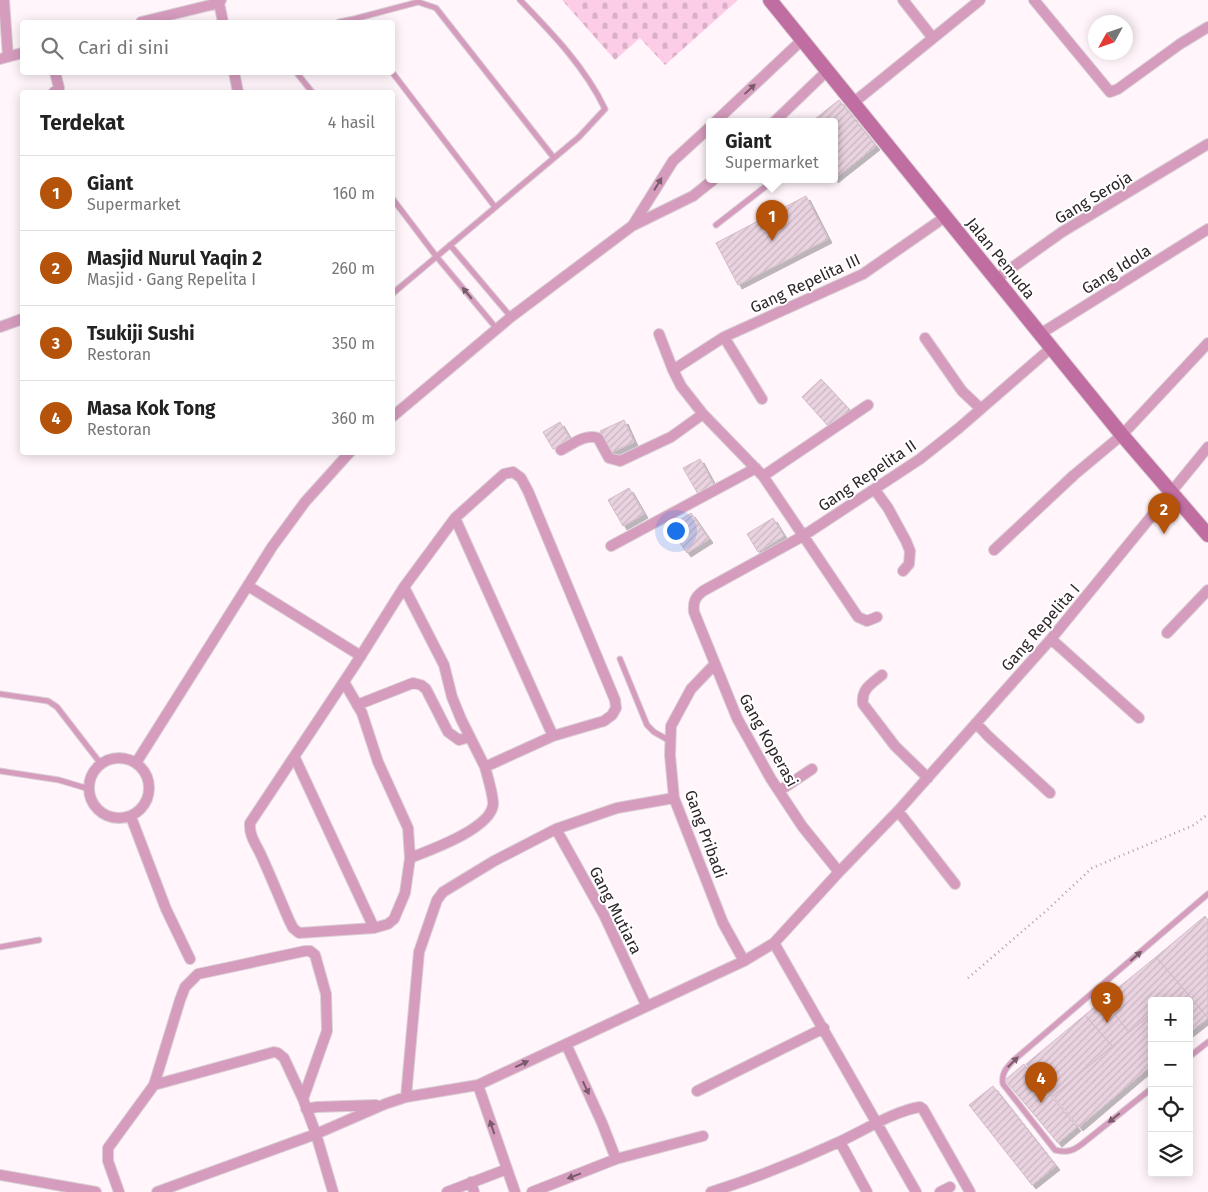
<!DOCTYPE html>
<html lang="id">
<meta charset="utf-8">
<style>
:root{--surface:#fff;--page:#f6f6f6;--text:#222;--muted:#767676;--line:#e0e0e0;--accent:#b45309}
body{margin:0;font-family:"Fira Sans",sans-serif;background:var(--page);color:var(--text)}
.controls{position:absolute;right:15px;bottom:15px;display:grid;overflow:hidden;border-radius:5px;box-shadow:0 2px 12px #0003}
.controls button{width:45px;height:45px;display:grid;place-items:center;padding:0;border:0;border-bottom:1px solid var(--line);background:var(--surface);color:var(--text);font:25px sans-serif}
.compass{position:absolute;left:1088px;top:15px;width:45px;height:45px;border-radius:50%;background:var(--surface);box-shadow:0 2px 12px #0003;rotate:230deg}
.you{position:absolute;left:675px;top:530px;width:18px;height:18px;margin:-12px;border:4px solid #fff;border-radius:50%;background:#1a73e8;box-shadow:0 0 0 8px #1a73e833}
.badge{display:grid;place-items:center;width:32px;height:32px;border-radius:50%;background:var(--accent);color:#fff;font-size:16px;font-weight:700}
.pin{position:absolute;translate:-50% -41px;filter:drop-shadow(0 1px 2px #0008)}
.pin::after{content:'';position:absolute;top:26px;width:18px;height:15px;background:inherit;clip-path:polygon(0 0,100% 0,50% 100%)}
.popup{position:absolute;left:706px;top:118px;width:132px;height:65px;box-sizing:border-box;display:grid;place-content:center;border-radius:5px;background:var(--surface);filter:drop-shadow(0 1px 4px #0005);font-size:16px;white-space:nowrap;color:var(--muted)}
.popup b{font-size:19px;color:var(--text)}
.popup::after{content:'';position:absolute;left:50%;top:100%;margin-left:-10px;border:10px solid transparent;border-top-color:var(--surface)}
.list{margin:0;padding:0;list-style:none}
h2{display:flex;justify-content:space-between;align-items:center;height:65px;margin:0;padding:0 20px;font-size:21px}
h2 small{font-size:16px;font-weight:400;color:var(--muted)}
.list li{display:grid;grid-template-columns:32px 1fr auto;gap:15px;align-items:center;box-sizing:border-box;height:75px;padding:0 20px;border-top:1px solid var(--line)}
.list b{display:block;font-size:19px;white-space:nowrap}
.list p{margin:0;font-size:16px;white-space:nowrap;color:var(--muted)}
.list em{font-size:16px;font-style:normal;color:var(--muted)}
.icon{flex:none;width:28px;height:28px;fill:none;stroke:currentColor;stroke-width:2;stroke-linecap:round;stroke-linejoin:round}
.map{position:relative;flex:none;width:1208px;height:1192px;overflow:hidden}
.search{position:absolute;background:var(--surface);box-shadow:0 2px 12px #0003;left:20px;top:20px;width:375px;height:55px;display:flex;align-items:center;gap:12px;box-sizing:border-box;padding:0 18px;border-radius:5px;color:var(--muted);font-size:19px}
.panel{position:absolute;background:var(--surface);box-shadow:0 2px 12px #0003;left:20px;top:90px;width:375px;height:365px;border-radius:5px}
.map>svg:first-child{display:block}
.cemetery{fill:url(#cemetery-stones)}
.building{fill:url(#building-hatch);stroke:#d3bcc9;filter:url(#shadow)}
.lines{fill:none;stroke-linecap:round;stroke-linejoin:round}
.service-casing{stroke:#d9d0d5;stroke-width:7}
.minor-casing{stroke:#d9d0d5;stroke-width:12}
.secondary-casing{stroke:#d9d0d5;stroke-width:16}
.path{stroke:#a89fa4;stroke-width:2.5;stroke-dasharray:1 4;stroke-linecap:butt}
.service{stroke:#d69cbe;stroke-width:5}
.minor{stroke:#d69cbe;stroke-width:10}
.secondary{stroke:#c06da1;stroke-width:14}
.oneway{fill:#795b6c}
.labels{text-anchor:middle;stroke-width:4;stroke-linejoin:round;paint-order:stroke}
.street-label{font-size:16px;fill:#2d2529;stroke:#fff}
</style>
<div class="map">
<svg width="1208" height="1192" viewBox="0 0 1208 1192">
<defs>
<pattern id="cemetery-stones" width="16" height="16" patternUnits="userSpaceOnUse" patternTransform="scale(1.25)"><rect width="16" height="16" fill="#fdcde8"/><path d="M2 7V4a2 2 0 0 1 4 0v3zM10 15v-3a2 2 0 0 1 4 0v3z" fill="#d9b0c7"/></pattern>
<pattern id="building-hatch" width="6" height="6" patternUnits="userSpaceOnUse" patternTransform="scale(1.25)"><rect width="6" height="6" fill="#ead3e0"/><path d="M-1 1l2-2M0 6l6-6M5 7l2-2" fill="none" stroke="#c9b5c0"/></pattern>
<filter id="shadow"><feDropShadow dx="4" dy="4" stdDeviation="0" flood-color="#0004"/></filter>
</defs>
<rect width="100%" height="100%" fill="#fff5fb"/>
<!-- cemetery -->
<path class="cemetery" d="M562 0H738L665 65 640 38 615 60Z"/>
<!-- building -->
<path class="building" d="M839 100 876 146 834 179V122H811Z
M806 196 828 239 738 285 716 243Z
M821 379 849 409 829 427 802 397Z
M624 420 634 442 610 453 600 431Z
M560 422 570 439 553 449 543 432Z
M700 459 714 485 698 494 683 468Z
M629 488 644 514 623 526 608 500Z
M691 513 709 539 687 553 669 527Z
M773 518 784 536 758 552 747 534Z
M1205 916 1208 920V1018L1156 957Z
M1156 957 1182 987 1166 1001H1152V1013L1129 1032 1103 1000Z
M1182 987 1208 1018 1189 1033V1001H1166Z
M1103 1000 1129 1032 1112 1046 1085 1015Z
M1152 1013V1065L1079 1127 1053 1096Z
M1085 1015 1112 1046 1053 1096 1026 1064Z
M1024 1064 1077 1127 1058 1143 1005 1080Z
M993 1086 1056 1166 1032 1185 969 1105Z"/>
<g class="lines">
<defs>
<path id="service" d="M354 19 418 2 436 8 554 158
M339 22 354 19 356 22
M296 72 312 92
M392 72 495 207
M392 198 436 256 497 329
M716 225 774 180
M450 245 511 317
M392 294 579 137 605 109C585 67 552 33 520 0
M620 659 647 725 654 732 670 741
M0 694 48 701 57 707 101 764
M0 771 59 780 89 789
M0 947 39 940
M1189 1057 1208 1042
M1152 1088 1082 1144C1073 1151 1066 1153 1055 1150L1003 1084C1001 1074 1006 1068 1014 1060L1208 894"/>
<path id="minor" d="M4 0 8 57
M221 0 219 3 223 22
M903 0 932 37
M1034 0 1110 92 1118 89 1180 44 1208 27
M141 22 219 3
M0 59 22 53
M234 72 238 92
M54 92 57 91 59 88 55 72
M853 103 980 0
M715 122 802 40
M774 122 827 71
M633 225 673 161 710 127
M996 279 1062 232 1208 144
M0 327 22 319
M659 334 673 370 681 386 703 414 763 476 858 617 867 621 877 617
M1040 334 1208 229
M724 337 762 399
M925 338 962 391 980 408
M673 370 724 337 863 274 945 217
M392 417 511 317 632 226 693 196 713 180
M561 450C573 444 584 434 598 438L609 458 620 461 671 437 703 414
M763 476 868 405
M875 490 888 508 906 541 910 551 909 564 903 571
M455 518 553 736
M611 546 756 468
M994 550 1074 475 1122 435 1208 343
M248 586 361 656
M1167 633 1208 590
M1051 639 1139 718
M714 665 691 689 671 726 670 755 674 798 723 923 744 961
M882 675C871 684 861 689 863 704L895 746 928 778
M344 682 362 713 378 762 408 828 410 858 405 893 394 919 388 924 374 928 299 933 293 928 289 920C280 899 271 877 261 855 256 844 249 836 250 823L355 665 404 587 455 518 504 474 513 472 521 478 528 491 615 700 616 708 612 715 604 721 553 736 485 767 461 719 452 697 444 665 404 587
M357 705 413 683 421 685 426 689 448 732 459 740 470 737
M976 723 988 736 1050 793
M89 788a30 30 0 1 1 60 0a30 30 0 1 1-60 0Z
M295 758 374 928
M136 763 272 547 305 502 350 452
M779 791 812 769
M898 811 955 884
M131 817 166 909 190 959
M556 829 604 915 646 1005
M410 858C430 850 490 829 493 805 494 797 487 775 485 767
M839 872 802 826 771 779 737 718 694 612C693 602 695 597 703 591L803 536 920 459 959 428 1051 348
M774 943 916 1192
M566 1044 602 1123 616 1159
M154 1085 274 1052 278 1053 284 1058 303 1099 316 1134 333 1192
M478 1085 515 1192
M697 1091 824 1028
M406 1097 419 952 437 900 443 892 494 861 556 829 617 808 674 798
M306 1109 317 1107 376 1105
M840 1142 867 1192
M0 1175 96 1192
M471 1182 474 1192
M119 1192 108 1161V1148L154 1085 180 1000 185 987 198 974 305 951H310L315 955 326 994 327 1031 303 1099
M157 1192 316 1134 385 1104 406 1097 478 1085 744 961 774 943 839 872 898 811 1051 639 1208 447
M447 1192 507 1169
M532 1192 616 1159 703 1136
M711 1192C755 1178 798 1161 839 1142 863 1131 894 1111 920 1107L923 1109 970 1192
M940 1192 950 1187"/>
<path id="secondary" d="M770 0 1122 435 1208 535"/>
</defs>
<!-- service casing -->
<use href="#service" class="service-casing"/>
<!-- minor casing -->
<use href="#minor" class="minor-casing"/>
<!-- secondary casing -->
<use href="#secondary" class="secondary-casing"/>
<!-- path -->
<path class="path" d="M968 978 1046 911 1092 868 1194 825 1208 814"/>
<!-- service -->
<use href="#service" class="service"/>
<!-- minor -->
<use href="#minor" class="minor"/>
<!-- secondary -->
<use href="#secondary" class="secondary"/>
</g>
<!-- one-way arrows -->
<defs><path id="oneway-solid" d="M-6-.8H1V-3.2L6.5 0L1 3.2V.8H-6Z" transform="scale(1.25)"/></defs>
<g class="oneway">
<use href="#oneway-solid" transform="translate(750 89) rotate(-43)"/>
<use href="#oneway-solid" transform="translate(658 184) rotate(-58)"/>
<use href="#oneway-solid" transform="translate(467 293) rotate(-130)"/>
<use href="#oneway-solid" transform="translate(1136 956) rotate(-41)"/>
<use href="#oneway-solid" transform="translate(1013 1062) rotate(-45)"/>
<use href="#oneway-solid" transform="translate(522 1064) rotate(-25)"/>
<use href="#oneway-solid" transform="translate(586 1088) rotate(65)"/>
<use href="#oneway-solid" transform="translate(1114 1118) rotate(141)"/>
<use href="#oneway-solid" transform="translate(492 1127) rotate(-109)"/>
<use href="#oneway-solid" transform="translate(574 1176) rotate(159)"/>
</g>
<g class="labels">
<!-- street labels -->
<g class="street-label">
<text transform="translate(1093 197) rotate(-31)" y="6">Gang Seroja</text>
<text transform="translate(1001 258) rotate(51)" y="6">Jalan Pemuda</text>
<text transform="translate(1116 269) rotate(-32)" y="6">Gang Idola</text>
<text transform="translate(805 283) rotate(-25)" y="6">Gang Repelita III</text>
<text transform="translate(867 475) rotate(-34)" y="6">Gang Repelita II</text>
<text transform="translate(1040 627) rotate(-49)" y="6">Gang Repelita I</text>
<text transform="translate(769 740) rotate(61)" y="6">Gang Koperasi</text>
<text transform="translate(706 834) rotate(70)" y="6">Gang Pribadi</text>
<text transform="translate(616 910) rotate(63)" y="6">Gang Mutiara</text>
</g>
</g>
</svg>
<div class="controls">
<button>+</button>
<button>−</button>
<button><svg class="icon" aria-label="locate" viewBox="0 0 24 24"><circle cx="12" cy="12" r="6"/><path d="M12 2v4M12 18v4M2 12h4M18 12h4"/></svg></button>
<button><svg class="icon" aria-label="layers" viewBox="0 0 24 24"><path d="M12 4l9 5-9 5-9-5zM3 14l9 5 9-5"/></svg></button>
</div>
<svg class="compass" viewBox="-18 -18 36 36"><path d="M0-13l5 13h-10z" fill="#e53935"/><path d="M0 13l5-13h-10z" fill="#767676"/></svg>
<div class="you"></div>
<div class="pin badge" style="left:772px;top:241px">1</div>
<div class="popup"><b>Giant</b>Supermarket</div>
<div class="pin badge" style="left:1164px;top:534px">2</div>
<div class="pin badge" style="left:1107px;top:1023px">3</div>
<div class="pin badge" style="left:1041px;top:1103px">4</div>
<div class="search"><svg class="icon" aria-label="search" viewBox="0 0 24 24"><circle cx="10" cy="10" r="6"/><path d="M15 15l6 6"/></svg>Cari di sini</div>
<section class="panel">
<h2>Terdekat<small>4 hasil</small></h2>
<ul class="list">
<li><span class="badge">1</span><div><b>Giant</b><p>Supermarket</p></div><em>160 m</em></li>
<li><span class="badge">2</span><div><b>Masjid Nurul Yaqin 2</b><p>Masjid · Gang Repelita I</p></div><em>260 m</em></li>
<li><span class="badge">3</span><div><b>Tsukiji Sushi</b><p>Restoran</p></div><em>350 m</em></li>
<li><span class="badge">4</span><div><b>Masa Kok Tong</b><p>Restoran</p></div><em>360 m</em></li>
</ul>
</section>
</div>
